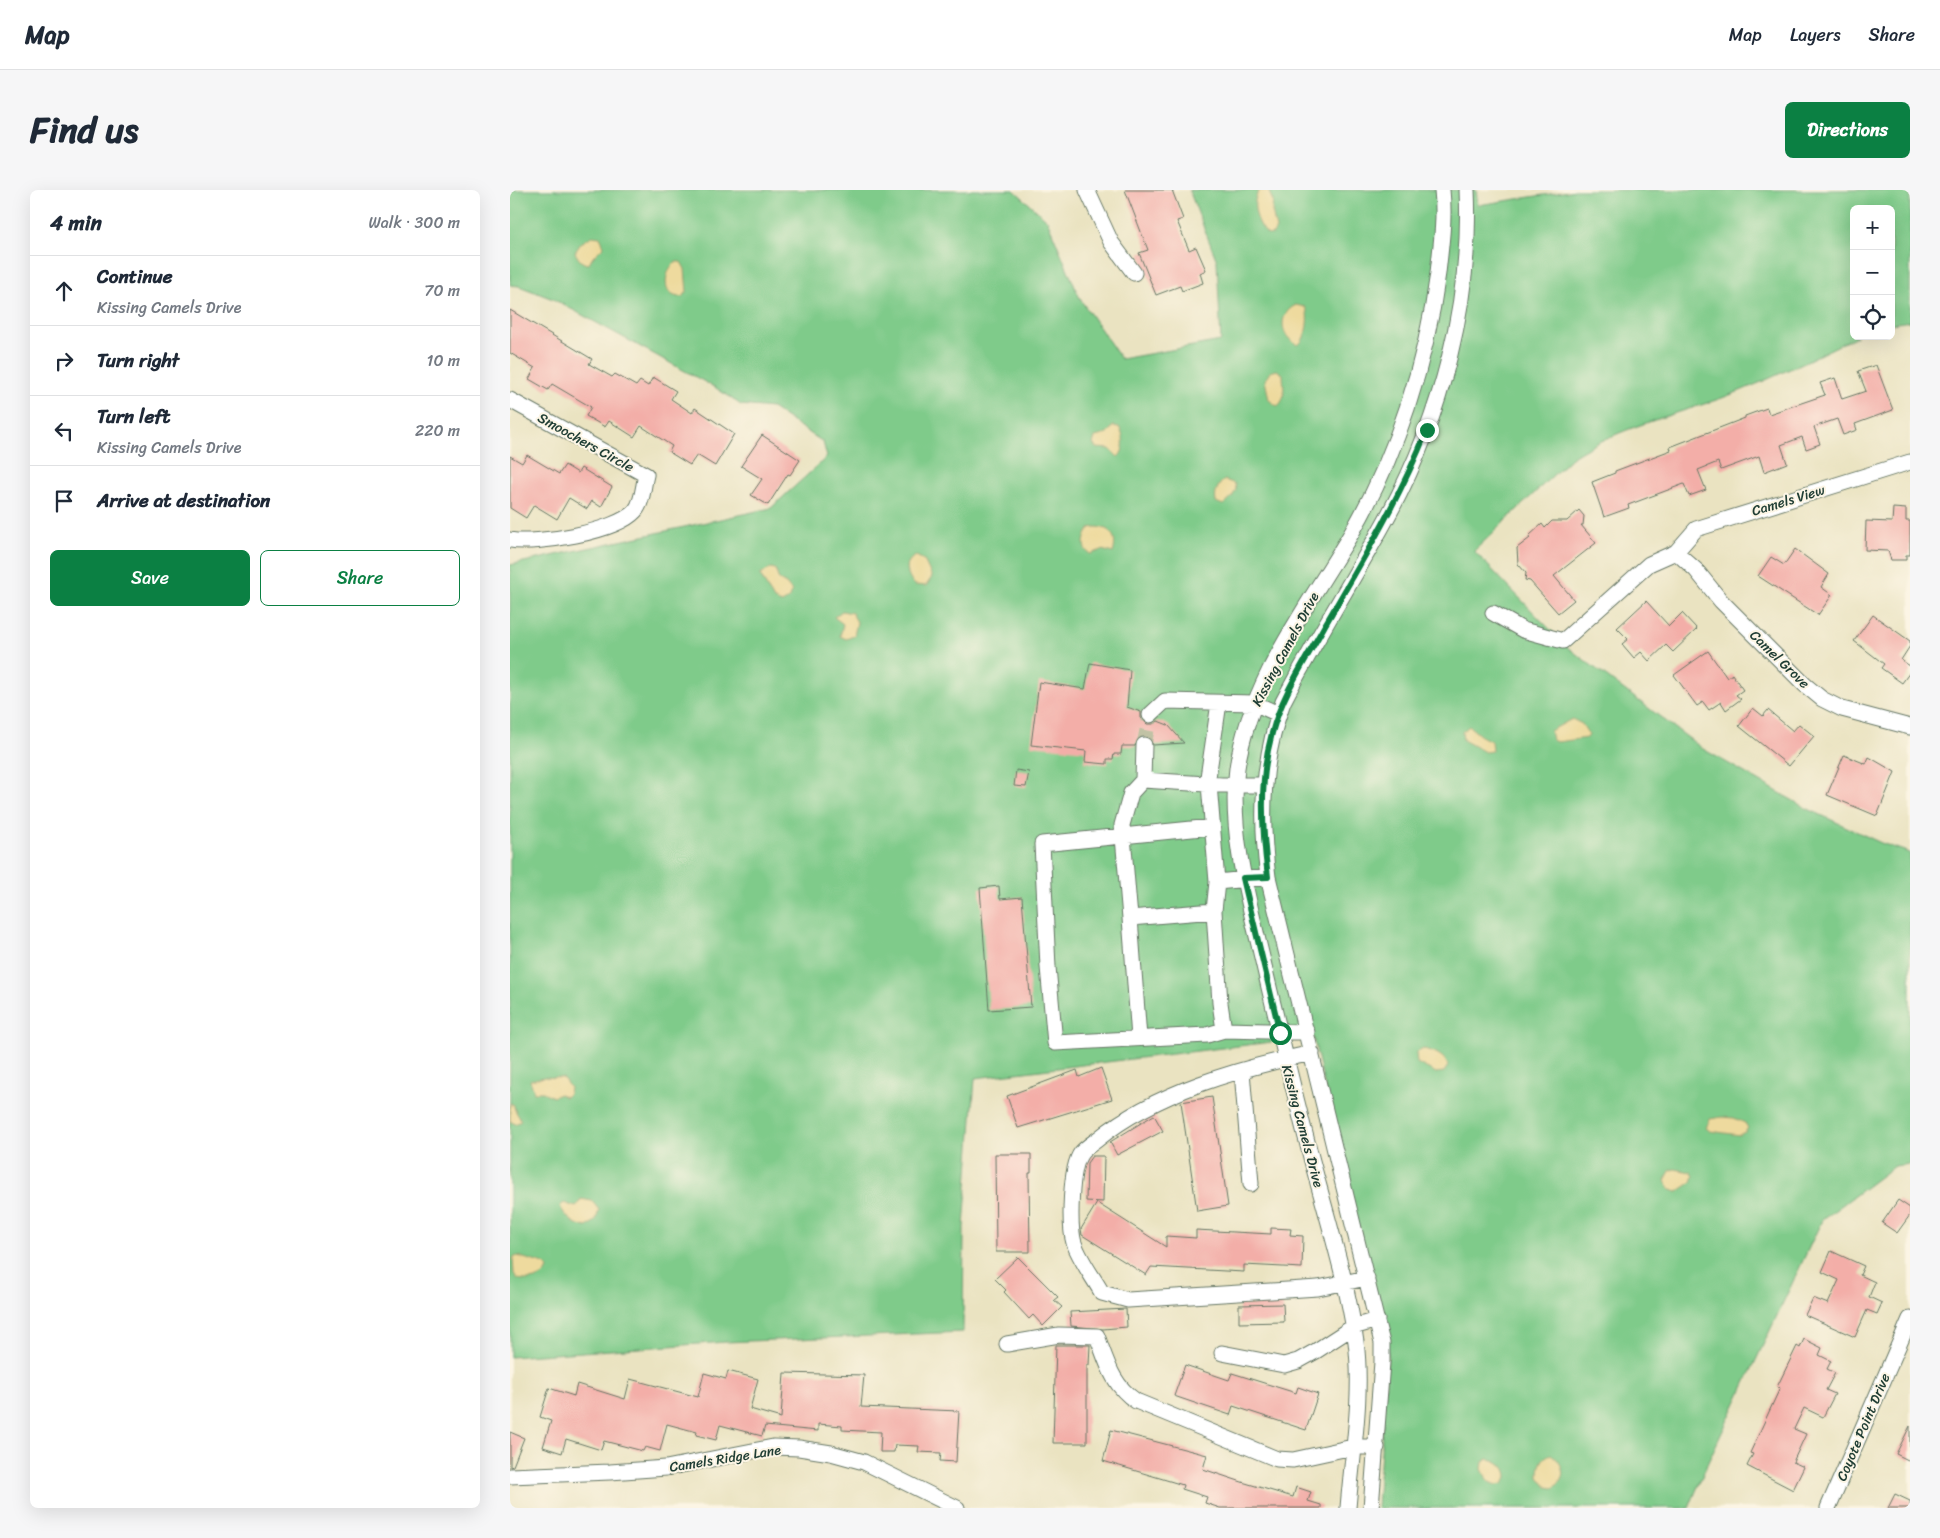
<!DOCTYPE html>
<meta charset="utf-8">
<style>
:root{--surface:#fff;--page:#f6f6f7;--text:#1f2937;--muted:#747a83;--line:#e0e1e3;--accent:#0b8043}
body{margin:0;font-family:Sriracha,sans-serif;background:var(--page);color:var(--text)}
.controls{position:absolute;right:15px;top:15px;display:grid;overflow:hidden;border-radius:8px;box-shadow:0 5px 20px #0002}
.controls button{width:45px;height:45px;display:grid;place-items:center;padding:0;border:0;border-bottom:1px solid var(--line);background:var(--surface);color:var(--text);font:25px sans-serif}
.stop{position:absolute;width:15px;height:15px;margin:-11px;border:4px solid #0b8043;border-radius:50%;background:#fff}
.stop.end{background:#0b8043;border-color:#fff;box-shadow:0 1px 5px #0008}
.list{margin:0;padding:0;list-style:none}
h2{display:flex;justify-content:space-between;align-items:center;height:65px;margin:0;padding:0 20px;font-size:21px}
h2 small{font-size:16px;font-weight:400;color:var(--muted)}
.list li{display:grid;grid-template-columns:32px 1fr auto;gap:15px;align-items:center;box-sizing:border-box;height:70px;padding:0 20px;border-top:1px solid var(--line)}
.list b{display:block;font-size:19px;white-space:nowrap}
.list p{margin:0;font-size:16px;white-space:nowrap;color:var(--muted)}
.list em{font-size:16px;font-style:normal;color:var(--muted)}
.actions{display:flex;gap:10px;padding:15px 20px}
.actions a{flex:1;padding:11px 0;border:1px solid var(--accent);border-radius:8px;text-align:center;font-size:18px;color:var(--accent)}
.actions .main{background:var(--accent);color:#fff}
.icon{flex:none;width:28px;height:28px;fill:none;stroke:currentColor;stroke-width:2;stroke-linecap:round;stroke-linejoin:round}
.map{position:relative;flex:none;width:1400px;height:1318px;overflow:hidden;border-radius:8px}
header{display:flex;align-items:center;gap:30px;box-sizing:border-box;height:70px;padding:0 25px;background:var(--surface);border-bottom:1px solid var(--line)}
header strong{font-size:24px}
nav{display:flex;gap:28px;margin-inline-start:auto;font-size:18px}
.intro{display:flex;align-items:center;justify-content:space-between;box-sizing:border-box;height:120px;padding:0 30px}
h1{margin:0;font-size:35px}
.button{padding:12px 22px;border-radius:8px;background:var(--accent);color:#fff;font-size:18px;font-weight:700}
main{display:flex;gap:30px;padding:0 30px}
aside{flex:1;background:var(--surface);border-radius:8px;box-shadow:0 5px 20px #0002}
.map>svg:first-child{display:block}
.green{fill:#7fcb8a;stroke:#4f845f}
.sand{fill:#eeda9e;stroke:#868c69}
.building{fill:#f3aea8}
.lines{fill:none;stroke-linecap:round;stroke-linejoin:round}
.minor-tunnel{stroke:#c1c2a5;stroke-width:15;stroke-dasharray:15 8;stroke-linecap:butt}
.minor-casing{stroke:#667765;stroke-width:17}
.minor{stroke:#fff;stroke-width:15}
.route{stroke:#0b8043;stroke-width:6}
.labels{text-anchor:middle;stroke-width:4;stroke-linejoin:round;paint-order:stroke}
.street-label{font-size:14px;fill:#1f3d34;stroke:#fcf5e5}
</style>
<header>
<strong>Map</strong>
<nav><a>Map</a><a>Layers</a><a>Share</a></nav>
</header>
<div class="intro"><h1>Find us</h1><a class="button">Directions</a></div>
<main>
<aside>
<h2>4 min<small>Walk · 300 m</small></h2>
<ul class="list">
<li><svg class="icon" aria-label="ahead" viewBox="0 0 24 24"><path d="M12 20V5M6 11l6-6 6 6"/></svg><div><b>Continue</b><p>Kissing Camels Drive</p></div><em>70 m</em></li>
<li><svg class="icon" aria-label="right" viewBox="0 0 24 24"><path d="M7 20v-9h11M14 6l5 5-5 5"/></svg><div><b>Turn right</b></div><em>10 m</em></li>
<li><svg class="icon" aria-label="left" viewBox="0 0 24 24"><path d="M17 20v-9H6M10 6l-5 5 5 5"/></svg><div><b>Turn left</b><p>Kissing Camels Drive</p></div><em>220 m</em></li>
<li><svg class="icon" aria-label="arrive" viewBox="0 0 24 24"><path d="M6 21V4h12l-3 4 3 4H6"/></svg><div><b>Arrive at destination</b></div></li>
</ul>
<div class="actions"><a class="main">Save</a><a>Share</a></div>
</aside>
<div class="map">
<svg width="1400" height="1318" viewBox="0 0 1400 1318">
<rect width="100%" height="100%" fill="#fcf5e5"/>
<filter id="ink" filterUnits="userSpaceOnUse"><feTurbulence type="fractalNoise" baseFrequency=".02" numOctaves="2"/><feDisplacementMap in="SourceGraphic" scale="10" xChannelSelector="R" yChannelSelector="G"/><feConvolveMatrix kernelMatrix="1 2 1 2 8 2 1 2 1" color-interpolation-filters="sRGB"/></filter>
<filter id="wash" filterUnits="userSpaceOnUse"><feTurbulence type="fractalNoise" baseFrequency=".0096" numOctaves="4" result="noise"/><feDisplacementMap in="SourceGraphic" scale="20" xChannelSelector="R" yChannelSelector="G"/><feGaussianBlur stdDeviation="1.12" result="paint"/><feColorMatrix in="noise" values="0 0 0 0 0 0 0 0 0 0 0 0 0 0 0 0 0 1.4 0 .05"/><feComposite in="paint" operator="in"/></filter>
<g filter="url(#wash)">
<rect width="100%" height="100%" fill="#eae3c1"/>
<!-- green -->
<path class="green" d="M0 0H504L537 30 570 109 611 169 711 151 707 71 679 0H966L968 15 1066 0H1400V131L1381 134V19H1344V146H1347C1303 168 1258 191 1212 208 1161 226 1107 238 1061 268L964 361 1057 457 1193 559 1296 618 1371 653 1400 663V974L1384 976 1312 1030 1198 1272 1179 1318H867L878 1163 803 847 465 888 454 1037 453 1142 216 1152 0 1167V375L261 318 317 267 313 252 262 218 231 215 206 198 43 109 9 96 0 95Z"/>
<!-- sand -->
<path class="sand" d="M750 0H758L763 11 762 21 766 39 763 44 758 45C747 35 739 12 750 0Z
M82 46 90 47 94 56 83 67 79 74C72 74 68 69 65 62L71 53Z
M166 72H171L175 79 177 102 172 107C151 108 153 81 166 72Z
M786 115 795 117C800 124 797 150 788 155 770 147 767 124 786 115Z
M767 180 773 184C773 194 777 211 767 216L759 210 755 190 760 182Z
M603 236 609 237C614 245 616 261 608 267L600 259 586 258 583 254 585 247 597 244Z
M715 290 725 294 726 300 722 307 713 315 706 312C704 304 708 293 715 290Z
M585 337C601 337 608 347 603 363L592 360 581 364C570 360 574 346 580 338Z
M406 366 414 370 422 387 416 396 405 395C397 386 392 372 406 366Z
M261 378 265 379 269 390 276 394 282 401 280 408 272 413 264 410 250 385Z
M332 421 342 423 347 432 344 446 336 449 330 446 333 434 324 427Z
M1062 529 1072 534 1079 545 1077 548 1047 552 1042 550 1040 541Z
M959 536 971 546 981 551 982 561 975 562 953 550 952 542Z
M913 859C922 860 936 866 938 876L934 882 926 883 907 873 906 863Z
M34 887 53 888 60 898 59 903 55 907 50 904 43 907 33 902H24L20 890Z
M0 913 4 915C4 921 9 925 11 931L5 934 0 931Z
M1212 927 1224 928 1235 933 1238 938 1235 942 1229 945 1200 941 1196 938 1200 929Z
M1165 979 1181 982 1184 986 1182 992 1167 1002 1159 999 1155 990 1160 981Z
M71 1009 82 1011 89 1020 86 1030 77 1037C65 1036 55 1027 50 1016L54 1013 66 1017Z
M7 1066 34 1074 38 1078C35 1089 18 1092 8 1089L4 1084 3 1068Z
M1041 1264C1054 1273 1058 1289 1043 1298L1037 1297 1029 1287C1029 1277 1030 1268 1041 1264Z
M978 1269C988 1270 997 1277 997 1287L993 1294 987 1295 978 1291 972 1279 973 1272Z"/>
<g id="blocks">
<!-- building -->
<path class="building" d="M615 0H662L673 29 667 31 679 60 686 57 696 80 690 83 693 93 672 101 670 96 646 105 629 63 638 60Z
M0 120 82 169 79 174 102 187 105 184 126 196 130 191 138 196 143 187 166 201 161 209 182 223 185 218 224 244 205 276 187 265 180 275 159 262 162 256 131 236 124 247 99 231 95 237 76 226 81 217 42 194 38 200 19 189 25 178 0 163Z
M1366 175 1383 220 1345 234 1347 240 1333 245 1327 229 1304 237 1310 254 1296 259 1292 247 1271 255 1277 273 1254 282 1249 266 1211 280 1208 272 1188 280 1196 300 1179 306 1174 294 1118 315 1119 318 1094 327 1082 292 1105 283V281L1161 260 1160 257 1235 228V226L1257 218 1259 224 1315 205 1310 193 1325 188 1332 209 1356 201 1348 181Z
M252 245 290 270 280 285 278 284 258 315 241 305 252 289 231 276Z
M17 265 49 284 55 275 68 283 71 278 102 297 91 317 82 311 77 319 59 308 47 329 24 315 16 328 0 318V266L12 273Z
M1383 318 1396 319V331H1400V365H1396V370H1381L1378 361 1355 360 1356 331 1382 332Z
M1069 320 1074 326 1073 335H1071L1086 353 1044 386 1064 410 1048 423 1020 391 1015 390 1016 383 1008 374 1007 358 1020 348 1019 346 1032 334 1035 338 1042 331H1057Z
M1285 359 1319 384 1311 397 1322 405 1308 425 1248 386 1261 367 1274 375Z
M1136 411 1159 436 1172 423 1187 439 1163 462 1156 455 1139 471 1131 462 1124 468 1112 454 1118 449 1107 438Z
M1363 425 1400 451V456L1391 470 1400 476V482L1392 493 1371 478 1374 474 1344 451Z
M1198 461 1217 488 1222 484 1233 500 1226 505 1231 509 1216 520 1211 512 1199 520 1193 512 1187 516 1164 485Z
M580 473 620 480 617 517 631 522V528L637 534H643L648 531 658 535 674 553 643 555 638 547H630L625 556H612L611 564H604L603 569H597V574L575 572 576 561 521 555 529 492 575 499Z
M1243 518 1253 526 1258 520 1283 541 1289 534 1304 546 1279 576 1229 536Z
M1334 565 1356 574 1359 567 1385 582 1367 626 1317 605Z
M506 580 519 582 516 597 504 596Z
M489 696 490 709 512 707 521 817 479 820 470 698Z
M591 878 602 909 508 938 497 906 567 880 569 887Z
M702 907 718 1016 687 1021 671 912Z
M644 925 653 941 607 965 600 952Z
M485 964H521V983H519L520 1062H486Z
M582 966H594L593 1012 576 1011 577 973Z
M1388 1010 1400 1018V1025L1387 1043 1372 1033Z
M587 1013 656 1057V1046L686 1048V1040L761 1044V1038L781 1039 780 1045 793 1046 792 1078 734 1075V1082L641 1077 636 1085 572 1045 571 1039Z
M1321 1061 1354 1076 1350 1085 1365 1092 1359 1107 1372 1113 1367 1124 1357 1120 1345 1147 1295 1125 1303 1108 1318 1114 1329 1090 1312 1082Z
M508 1067 548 1107 544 1110 552 1117 533 1136 523 1125 519 1129 494 1102 496 1100 485 1089Z
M773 1114 774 1132 729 1133V1115Z
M616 1119 617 1137 593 1139 561 1136 560 1122Z
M1294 1149 1312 1158 1309 1165 1321 1171 1317 1179 1325 1183 1316 1200 1325 1204 1313 1227 1294 1218 1284 1239 1296 1244 1283 1272 1294 1277 1283 1300 1237 1276 1243 1264 1240 1263 1270 1198 1267 1197 1287 1156 1290 1158Z
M546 1155H580L579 1175H577V1253H543Z
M675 1175 719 1190 722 1183 786 1203 788 1197 808 1204 796 1240 723 1216 720 1225 664 1206Z
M218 1181 248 1189 240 1219 271 1228 274 1183 354 1185 351 1217 449 1221 446 1272 430 1271 431 1263 408 1262 409 1256 385 1255 384 1262H370L371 1242 332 1240V1236L308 1234V1241L255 1236 252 1246 210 1235 206 1250 186 1245 187 1242 157 1234 150 1261 135 1257 133 1261 94 1251 91 1260 56 1249 52 1263 33 1257 41 1231 30 1227 39 1198 64 1206 67 1194 115 1209 120 1189 188 1207 194 1183 216 1189Z
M1400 1236V1271L1386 1264Z
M601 1240 697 1265 693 1279 732 1292 783 1307 786 1297 801 1302 798 1311 811 1315V1318H710L695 1313 697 1307 672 1299 673 1295 593 1271Z
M0 1242 14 1248 3 1276 0 1277Z
M1385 1304 1400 1311V1318H1378Z"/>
</g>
</g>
<g filter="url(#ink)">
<use href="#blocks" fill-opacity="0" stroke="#667765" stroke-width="1"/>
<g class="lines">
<!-- minor-tunnel -->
<path class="minor-tunnel" d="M634 555 640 525"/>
<defs>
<path id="minor" d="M577 0 601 52 624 83
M0 210 136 285C133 296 133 312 125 321 106 342 26 355 0 350
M1166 362 1186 380 1211 411 1295 495 1312 509 1332 519 1400 537
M983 423 1013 440 1053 451 1139 374 1166 362 1186 339 1400 272
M640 525 655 511 744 513 768 524
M634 555 633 590 621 603 612 635 620 728 704 721 707 692 758 687
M633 590 712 595H753
M697 594 709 513
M699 594 707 692
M702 637 532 654 538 777 545 853 697 845 714 840
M704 721 710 813 714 840 797 842
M620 728 629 848
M802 863C731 878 645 902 588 949 583 953 575 958 571 963 560 978 559 1036 564 1053 570 1070 583 1087 592 1103L618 1110 808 1098 857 1088
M732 881 741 994
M497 1154 549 1145 587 1146C597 1172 602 1195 626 1211L767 1269 783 1270 843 1257H867
M712 1163 774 1175 788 1171 806 1161 843 1137 867 1130
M0 1286 100 1282 156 1278 263 1257 289 1258 321 1263 354 1272 447 1318
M838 1318C842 1266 853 1204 846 1152 837 1091 818 1031 802 971 784 902 767 832 751 763 737 705 719 638 727 578 740 491 797 418 841 344 887 265 916 173 928 83 931 55 935 28 932 0
M861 1318 872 1172V1153L758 687C750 626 752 570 773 512 806 448 845 387 879 324 931 227 962 111 957 0
M1318 1318 1400 1129"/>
</defs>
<!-- minor casing -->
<use href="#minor" class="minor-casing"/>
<!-- minor -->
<use href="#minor" class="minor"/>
</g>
</g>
<g class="lines" filter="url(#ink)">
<!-- route -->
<path class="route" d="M770 843 733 688 758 687C752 639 749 590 762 543 772 504 796 470 815 435 852 371 890 308 917 240"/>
</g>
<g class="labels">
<!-- street labels -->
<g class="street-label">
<text transform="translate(76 252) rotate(29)" y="5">Smoochers Circle</text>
<text transform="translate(1278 310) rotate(-17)" y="5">Camels View</text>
<text transform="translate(775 459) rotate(-62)" y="5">Kissing Camels Drive</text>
<text transform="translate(1270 469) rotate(44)" y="5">Camel Grove</text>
<text transform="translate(793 936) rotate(75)" y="5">Kissing Camels Drive</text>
<text transform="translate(1353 1237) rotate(-67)" y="5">Coyote Point Drive</text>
<text transform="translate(215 1268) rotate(-9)" y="5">Camels Ridge Lane</text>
</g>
</g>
</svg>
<div class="controls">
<button>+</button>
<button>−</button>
<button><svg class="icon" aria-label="locate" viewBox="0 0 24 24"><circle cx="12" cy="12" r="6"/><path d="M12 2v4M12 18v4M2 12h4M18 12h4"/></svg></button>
</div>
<div class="stop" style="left:770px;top:843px"></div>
<div class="stop end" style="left:917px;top:240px"></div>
</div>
</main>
